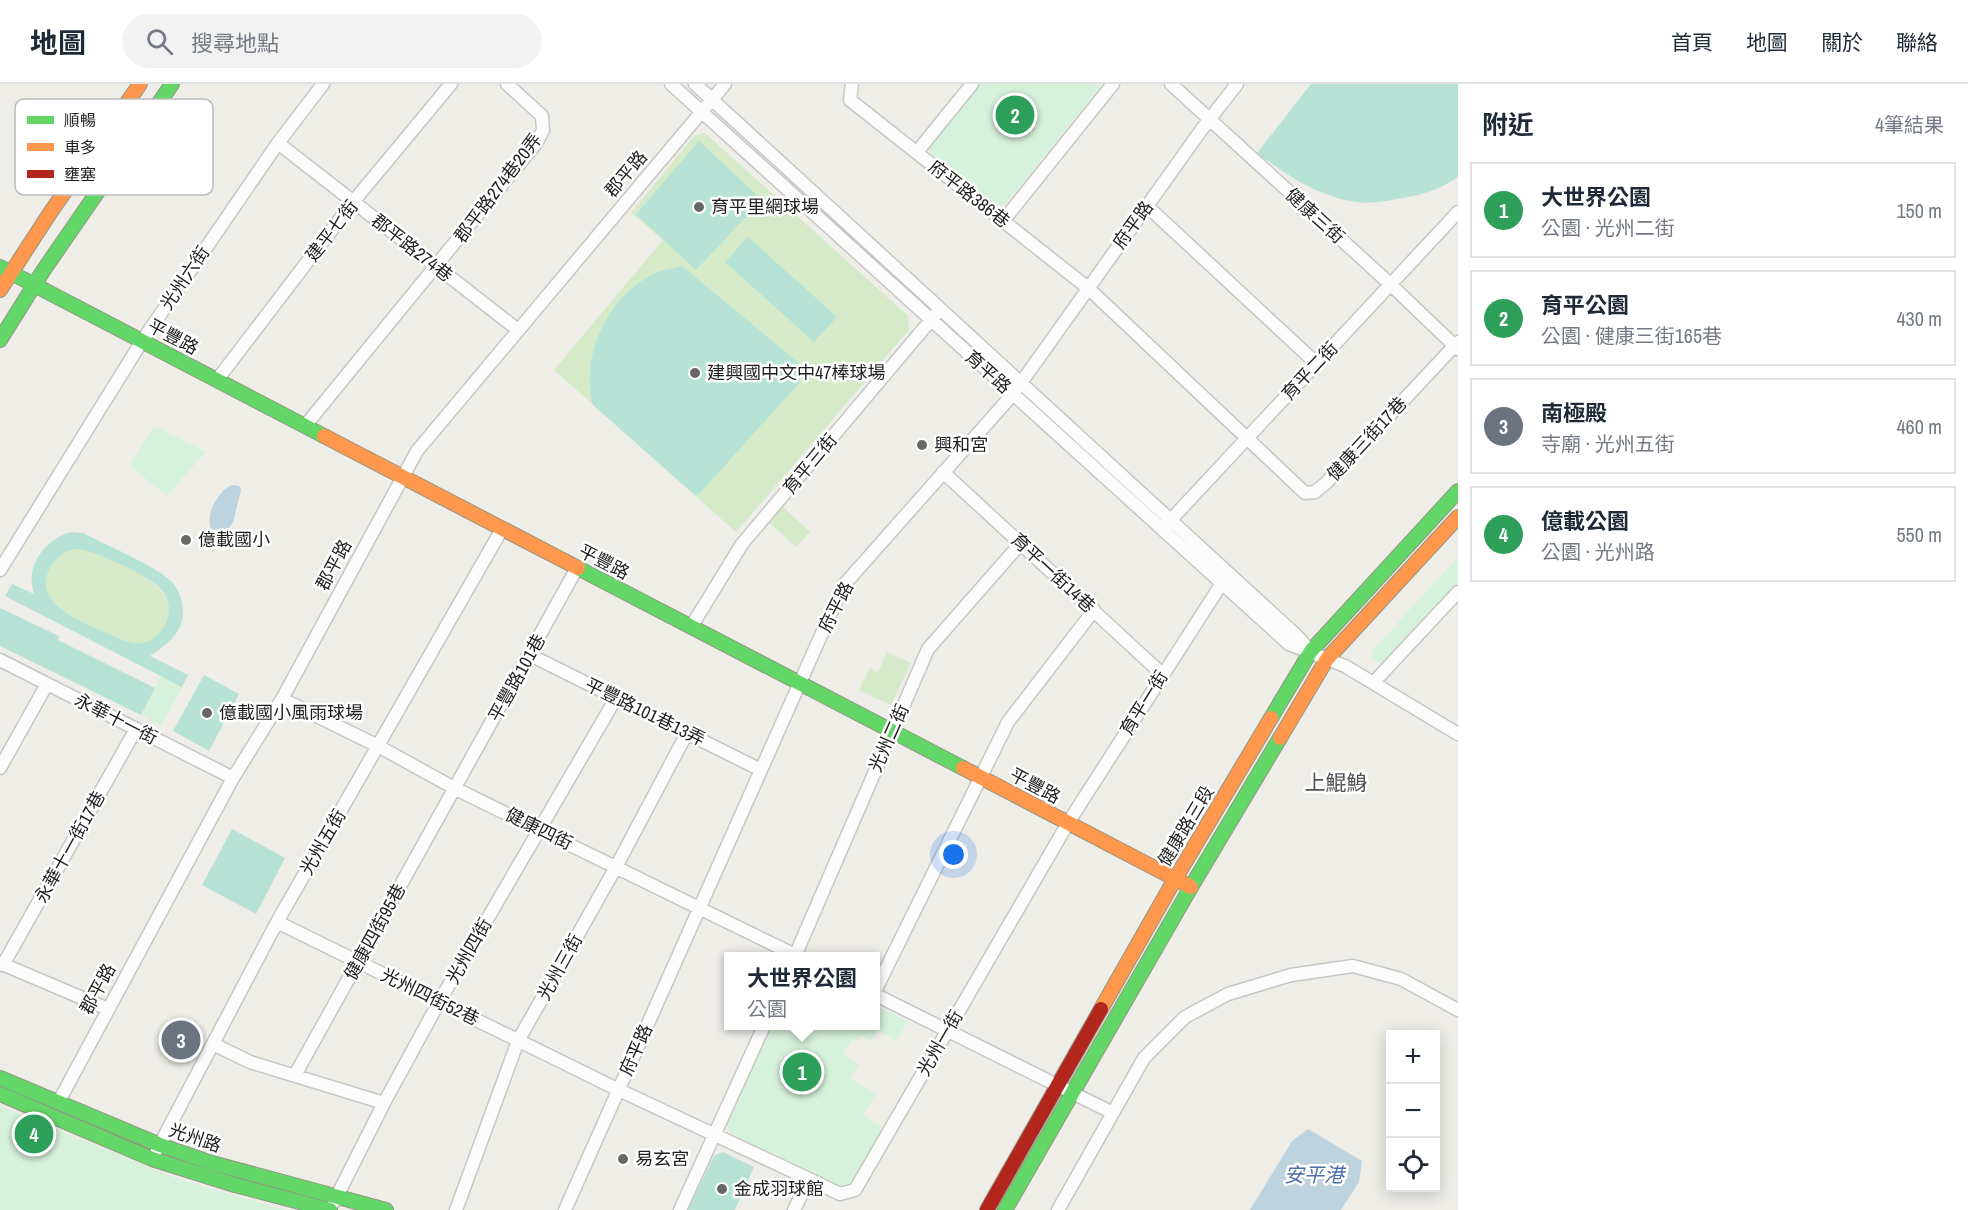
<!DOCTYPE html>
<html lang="zh-TW">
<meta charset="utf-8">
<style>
:root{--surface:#fff;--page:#f2f2f3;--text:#1f2937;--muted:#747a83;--line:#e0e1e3;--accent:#db2777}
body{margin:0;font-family:"Archivo Narrow","Noto Sans TC",sans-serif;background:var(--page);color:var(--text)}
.controls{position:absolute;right:18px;bottom:18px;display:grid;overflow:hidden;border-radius:0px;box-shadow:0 3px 15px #0003}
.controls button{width:54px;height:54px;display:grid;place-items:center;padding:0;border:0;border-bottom:2px solid var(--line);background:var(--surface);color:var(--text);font:30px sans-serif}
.you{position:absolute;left:954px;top:771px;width:21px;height:21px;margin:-15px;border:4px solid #fff;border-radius:50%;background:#1a73e8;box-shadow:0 0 0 9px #1a73e833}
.badge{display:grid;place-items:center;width:39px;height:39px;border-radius:50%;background:var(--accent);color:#fff;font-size:20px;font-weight:700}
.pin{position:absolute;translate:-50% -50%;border:3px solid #fff;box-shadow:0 2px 6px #0006}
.popup{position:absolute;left:724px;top:868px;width:156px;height:78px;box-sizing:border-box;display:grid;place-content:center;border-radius:0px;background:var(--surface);filter:drop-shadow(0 2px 4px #0005);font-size:20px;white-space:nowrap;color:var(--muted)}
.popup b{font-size:22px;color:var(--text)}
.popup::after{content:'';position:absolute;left:50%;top:100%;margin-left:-12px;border:12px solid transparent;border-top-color:var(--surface)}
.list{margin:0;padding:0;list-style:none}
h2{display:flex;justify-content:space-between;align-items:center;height:78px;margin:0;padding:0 24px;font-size:26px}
h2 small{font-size:20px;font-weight:400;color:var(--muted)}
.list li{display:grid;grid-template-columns:39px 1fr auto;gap:18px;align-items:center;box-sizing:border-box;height:96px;margin:0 12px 12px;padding:0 12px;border:2px solid var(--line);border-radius:0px}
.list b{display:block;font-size:22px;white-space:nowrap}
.list p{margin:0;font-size:20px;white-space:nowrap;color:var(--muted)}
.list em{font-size:20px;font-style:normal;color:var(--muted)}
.icon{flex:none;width:33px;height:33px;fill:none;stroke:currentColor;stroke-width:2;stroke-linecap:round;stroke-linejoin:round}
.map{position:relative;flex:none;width:1458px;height:1126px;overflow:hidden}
header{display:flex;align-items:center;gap:36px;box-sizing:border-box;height:84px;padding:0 30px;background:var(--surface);border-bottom:2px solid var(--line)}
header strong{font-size:28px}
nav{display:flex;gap:33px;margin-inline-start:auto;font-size:21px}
.search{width:420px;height:54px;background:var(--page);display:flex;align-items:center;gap:15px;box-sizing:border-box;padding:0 21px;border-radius:33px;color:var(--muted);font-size:22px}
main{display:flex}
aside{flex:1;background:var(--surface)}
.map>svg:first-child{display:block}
.grass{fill:#d5eac8}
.park{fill:#d7f2db}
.pitch{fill:#b6e3d6;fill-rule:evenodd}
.water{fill:#bdd3df}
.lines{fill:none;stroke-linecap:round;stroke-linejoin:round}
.street-casing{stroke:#c6c6c4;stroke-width:15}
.fast-casing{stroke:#929781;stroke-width:16}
.slow-casing{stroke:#929781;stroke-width:16}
.jam-casing{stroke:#929781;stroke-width:16}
.street{stroke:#fcfcfc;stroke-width:12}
.fast{stroke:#63d668;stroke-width:14}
.slow{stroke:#ff974d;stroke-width:14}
.jam{stroke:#b3261e;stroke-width:14}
.poi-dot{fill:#676765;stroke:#fff;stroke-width:2}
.labels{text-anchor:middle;stroke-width:5;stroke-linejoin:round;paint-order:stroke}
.street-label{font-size:18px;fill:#1f1f1f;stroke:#fff}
.poi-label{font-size:18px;fill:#1f1f1f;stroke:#fff;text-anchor:start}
.water-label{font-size:20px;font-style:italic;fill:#4f6fab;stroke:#fff}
.quarter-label{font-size:21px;fill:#525252;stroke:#fff}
.key{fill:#fff;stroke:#bcbcbc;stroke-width:1.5}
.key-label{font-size:16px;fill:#1f1f1f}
</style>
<header>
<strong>地圖</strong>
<div class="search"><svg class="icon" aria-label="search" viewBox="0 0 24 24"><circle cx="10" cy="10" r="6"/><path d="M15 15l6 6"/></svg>搜尋地點</div>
<nav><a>首頁</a><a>地圖</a><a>關於</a><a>聯絡</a></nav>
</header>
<main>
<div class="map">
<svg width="1458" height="1126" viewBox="0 0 1458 1126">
<rect width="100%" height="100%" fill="#eeede8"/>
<!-- grass -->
<path class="grass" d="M705 49 908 232 909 246 736 448 554 286 663 156 631 129 694 52Z
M783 423 810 448 796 463 769 438Z
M77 465C95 466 157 495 165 511 179 538 151 570 123 556 97 544 30 524 49 486 55 474 64 467 77 465Z
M887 568 911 579 891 621 859 606 870 584 878 588Z"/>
<!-- park -->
<path class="park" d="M980 0H1102L1004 122H995L930 72 929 63Z
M154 342 206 368 166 412 130 381Z
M1458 473V499L1385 579 1373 577 1371 568Z
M161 592 182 603 161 642 141 631Z
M876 921 908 937 896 957 878 946 871 957 861 952 858 957 853 954 843 970 859 980 851 995 876 1010 863 1031 884 1044 851 1102 842 1105 730 1049 726 1040 771 942H876Z
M0 1022 180 1096 286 1126H0Z"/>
<!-- pitch -->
<path class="pitch" d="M1311 0H1458V93C1440 105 1423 111 1402 114 1388 117 1370 120 1356 118 1319 113 1286 91 1257 69Z
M699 57 762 116 696 186 636 130Z
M748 153 837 233 814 258 725 178Z
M682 182 800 280V298L699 410 695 411 593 321C580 272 607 215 651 191 660 186 672 185 682 182Z
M70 448 83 449C105 461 157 482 173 499 180 508 183 519 183 530 182 550 165 562 150 572L188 591 182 603 5 512 12 500 34 510C25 483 43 457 70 448ZM77 465C94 466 157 495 165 510 179 538 151 570 123 556 97 544 30 524 49 486 55 474 64 467 77 465Z
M0 524 59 552 58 556 155 604 141 631 0 562Z
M204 591 239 610 209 667 173 647Z
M232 745 285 774 256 830 202 801Z
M723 1068 754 1083 735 1126H688L714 1072Z"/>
<!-- water -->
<path class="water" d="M231 401 239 402 241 406 233 438 227 447 211 445C205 430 218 408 231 401Z
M1308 1045 1362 1077 1359 1098 1341 1126H1250L1292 1057Z"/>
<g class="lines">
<defs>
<path id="street" d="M671 0 1289 560 1345 582 1458 650
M695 0 1297 552 1310 566
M852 0 850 16 1088 204 1305 409 1315 408 1326 399 1458 258
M1171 0 1390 200 1458 265
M278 59 518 246
M917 68 972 0
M1147 122 1317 280
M1003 137 1113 0
M217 296 353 118 451 0
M305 342 537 58 543 46 542 32 507 0
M943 388 1162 590
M1166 441 1458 128
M0 486 142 257 278 59 323 0
M691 543 742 460 936 230
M530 571 761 686
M0 576 233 694
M1374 598 1458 508
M282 615 378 662 456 705 797 872
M0 684 47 600
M277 838 619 1006 809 1095
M795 872 928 565 1021 459
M0 879 108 925
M3 881 136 645
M876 905 1008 638 1094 526
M876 911 1113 1029
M213 960 250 978 384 1019
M295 991 577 484
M58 1019 233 694 282 615 417 367 725 0
M157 1066 277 838 502 445
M334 1118 384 1019 439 918 616 614
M456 1126 518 957 616 783 687 649
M565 1126 843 502 1013 310 1202 45 1237 0
M680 1126 764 942
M794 1126 809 1095 840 1110 855 1106 1068 739 1222 499
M1058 1126 1144 974 1185 933 1228 910 1291 891 1353 882 1401 895 1458 926"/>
<path id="fast" d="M0 183 324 352
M0 256 43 187 172 0
M578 484 963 684
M1271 634 1311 567 1458 407
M0 994 160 1061 212 1079 386 1126
M0 1010 152 1075 235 1101 330 1126
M1005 1126 1191 803 1280 654"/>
<path id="slow" d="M0 206 50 129 140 0
M324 352 578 484
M1280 654 1327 575 1458 433
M963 684 1191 803
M1101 925 1175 795 1271 634"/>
<path id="jam" d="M987 1126 1101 925"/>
</defs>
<!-- street casing -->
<use href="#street" class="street-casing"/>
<!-- fast casing -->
<use href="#fast" class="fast-casing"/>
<!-- slow casing -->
<use href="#slow" class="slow-casing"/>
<!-- jam casing -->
<use href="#jam" class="jam-casing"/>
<!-- street -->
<use href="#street" class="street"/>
<!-- fast -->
<use href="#fast" class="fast"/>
<!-- slow -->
<use href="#slow" class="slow"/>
<!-- jam -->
<use href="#jam" class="jam"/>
</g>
<!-- markers -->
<g class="poi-dot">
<circle cx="699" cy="123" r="6"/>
<circle cx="695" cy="289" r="6"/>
<circle cx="922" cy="361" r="6"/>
<circle cx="186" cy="456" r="6"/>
<circle cx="207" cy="629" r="6"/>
<circle cx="623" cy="1075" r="6"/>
<circle cx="722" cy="1105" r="6"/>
</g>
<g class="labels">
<!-- street labels -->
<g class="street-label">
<text transform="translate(626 90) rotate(-50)" y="6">郡平路</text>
<text transform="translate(498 104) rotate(-53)" y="6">郡平路274巷20弄</text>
<text transform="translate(969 110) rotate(38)" y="6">府平路386巷</text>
<text transform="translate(1315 132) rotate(42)" y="6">健康三街</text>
<text transform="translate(1133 141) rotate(-54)" y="6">府平路</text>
<text transform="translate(332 147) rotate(-52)" y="6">建平七街</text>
<text transform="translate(412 164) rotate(38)" y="6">郡平路274巷</text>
<text transform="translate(185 194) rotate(-56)" y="6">光州六街</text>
<text transform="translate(173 253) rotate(28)" y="6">平豐路</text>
<text transform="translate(1310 287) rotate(-47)" y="6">育平二街</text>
<text transform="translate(988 288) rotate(42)" y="6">育平路</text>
<text transform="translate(1367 355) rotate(-47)" y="6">健康三街17巷</text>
<text transform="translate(810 380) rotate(-50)" y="6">育平三街</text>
<text transform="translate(604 478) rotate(27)" y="6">平豐路</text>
<text transform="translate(334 481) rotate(-62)" y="6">郡平路</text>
<text transform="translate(1053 489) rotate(43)" y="6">育平一街14巷</text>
<text transform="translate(836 523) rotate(-63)" y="6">府平路</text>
<text transform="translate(517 594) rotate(-61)" y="6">平豐路101巷</text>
<text transform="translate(1144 619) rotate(-58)" y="6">育平一街</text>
<text transform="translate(645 628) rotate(26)" y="6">平豐路101巷13弄</text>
<text transform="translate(116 635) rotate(27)" y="6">永華十一街</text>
<text transform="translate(889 654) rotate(-66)" y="6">光州二街</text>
<text transform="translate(1035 702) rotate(28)" y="6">平豐路</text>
<text transform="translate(1186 742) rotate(-59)" y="6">健康路三段</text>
<text transform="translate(539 745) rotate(26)" y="6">健康四街</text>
<text transform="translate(323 758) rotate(-60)" y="6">光州五街</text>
<text transform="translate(70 763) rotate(-61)" y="6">永華十一街17巷</text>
<text transform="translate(375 848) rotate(-61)" y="6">健康四街95巷</text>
<text transform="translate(469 867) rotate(-60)" y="6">光州四街</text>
<text transform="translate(560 883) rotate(-61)" y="6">光州三街</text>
<text transform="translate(98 905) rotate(-62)" y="6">郡平路</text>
<text transform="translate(430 913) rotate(26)" y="6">光州四街52巷</text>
<text transform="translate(940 959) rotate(-60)" y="6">光州一街</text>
<text transform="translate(636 966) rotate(-66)" y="6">府平路</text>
<text transform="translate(195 1054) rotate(19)" y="6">光州路</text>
</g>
<!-- poi labels -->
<g class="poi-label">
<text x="711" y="129">育平里網球場</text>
<text x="707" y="295">建興國中文中47棒球場</text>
<text x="934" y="367">興和宮</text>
<text x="198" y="462">億載國小</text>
<text x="219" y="635">億載國小風雨球場</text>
<text x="635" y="1081">易玄宮</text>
<text x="734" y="1111">金成羽球館</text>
</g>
<!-- water labels -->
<g class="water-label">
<text x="1314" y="1098">安平港</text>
</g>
<!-- quarter labels -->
<g class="quarter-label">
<text x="1336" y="706">上鯤鯓</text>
</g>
</g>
<!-- legend -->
<rect x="15" y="15" width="198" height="96" rx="9" class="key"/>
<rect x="27" y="32" width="27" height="8" fill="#63d668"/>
<rect x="27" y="59" width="27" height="8" fill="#ff974d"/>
<rect x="27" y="86" width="27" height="8" fill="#b3261e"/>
<g class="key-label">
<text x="64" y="42">順暢</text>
<text x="64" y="69">車多</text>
<text x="64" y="96">壅塞</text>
</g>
</svg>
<div class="controls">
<button>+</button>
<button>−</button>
<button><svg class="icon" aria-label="locate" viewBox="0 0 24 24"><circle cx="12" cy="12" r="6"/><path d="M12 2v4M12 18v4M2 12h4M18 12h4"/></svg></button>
</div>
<div class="you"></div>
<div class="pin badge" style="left:802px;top:988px;background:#2e9e5b">1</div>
<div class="popup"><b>大世界公園</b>公園</div>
<div class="pin badge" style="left:1015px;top:31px;background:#2e9e5b">2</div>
<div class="pin badge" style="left:181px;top:956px;background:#6b7280">3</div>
<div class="pin badge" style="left:34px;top:1050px;background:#2e9e5b">4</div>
</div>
<aside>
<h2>附近<small>4筆結果</small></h2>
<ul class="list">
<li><span class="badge" style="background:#2e9e5b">1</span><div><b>大世界公園</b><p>公園 · 光州二街</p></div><em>150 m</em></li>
<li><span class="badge" style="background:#2e9e5b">2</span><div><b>育平公園</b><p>公園 · 健康三街165巷</p></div><em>430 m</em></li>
<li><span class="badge" style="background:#6b7280">3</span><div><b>南極殿</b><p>寺廟 · 光州五街</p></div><em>460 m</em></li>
<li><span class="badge" style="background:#2e9e5b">4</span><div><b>億載公園</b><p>公園 · 光州路</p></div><em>550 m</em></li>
</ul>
</aside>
</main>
